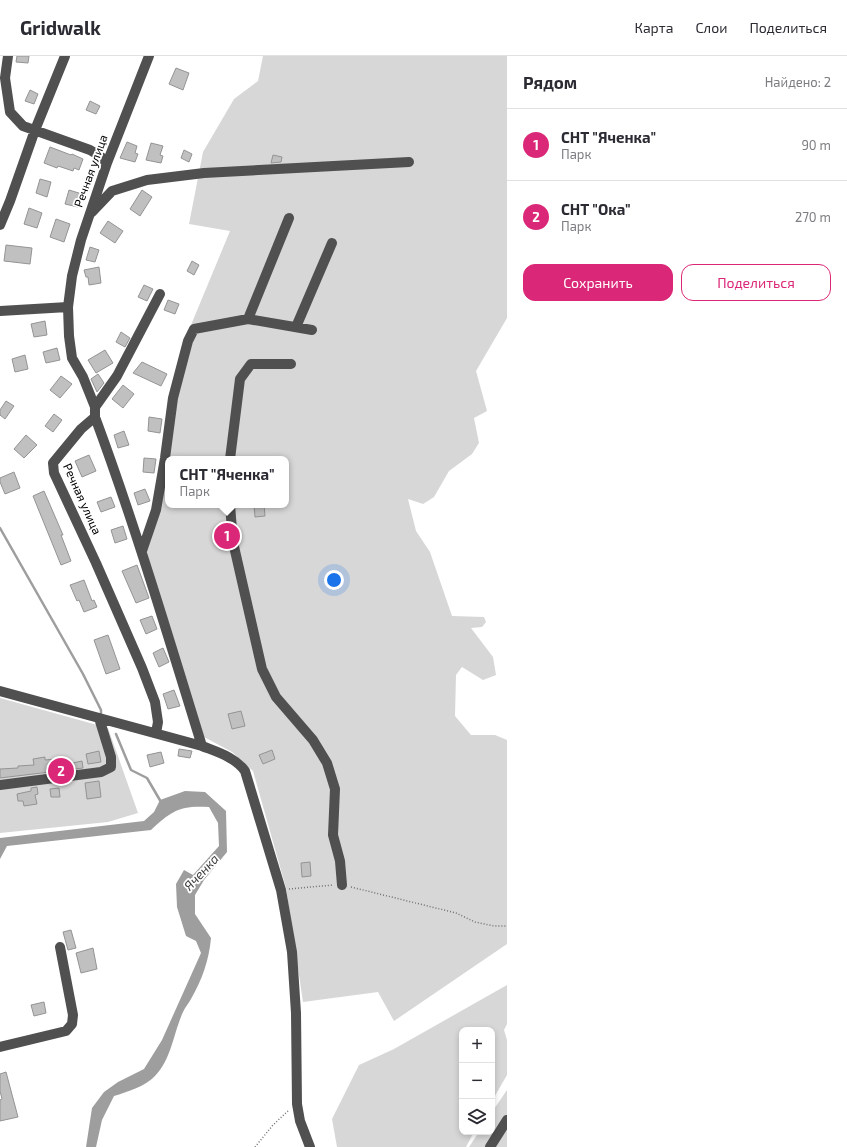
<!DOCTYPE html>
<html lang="ru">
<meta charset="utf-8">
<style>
:root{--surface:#fff;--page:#f7f7f7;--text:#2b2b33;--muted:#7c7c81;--line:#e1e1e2;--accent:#db2777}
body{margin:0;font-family:"Exo 2",sans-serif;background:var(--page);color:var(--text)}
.controls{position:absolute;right:12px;bottom:12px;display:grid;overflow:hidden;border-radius:8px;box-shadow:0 2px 6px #0003}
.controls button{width:36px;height:36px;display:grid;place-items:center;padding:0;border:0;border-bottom:1px solid var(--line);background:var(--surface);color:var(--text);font:20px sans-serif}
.you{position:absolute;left:334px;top:524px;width:14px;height:14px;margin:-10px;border:3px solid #fff;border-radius:50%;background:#1a73e8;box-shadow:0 0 0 6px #1a73e833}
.badge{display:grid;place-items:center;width:26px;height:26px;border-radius:50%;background:var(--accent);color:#fff;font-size:13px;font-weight:700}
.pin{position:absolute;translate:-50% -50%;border:2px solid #fff;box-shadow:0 1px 4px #0006}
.popup{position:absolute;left:165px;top:400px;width:124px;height:52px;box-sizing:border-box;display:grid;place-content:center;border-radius:8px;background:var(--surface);filter:drop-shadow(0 1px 3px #0005);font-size:13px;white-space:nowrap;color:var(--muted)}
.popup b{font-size:15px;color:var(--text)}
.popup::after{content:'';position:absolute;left:50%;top:100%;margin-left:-8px;border:8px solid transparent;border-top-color:var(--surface)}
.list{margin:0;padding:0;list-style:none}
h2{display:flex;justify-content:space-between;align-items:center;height:52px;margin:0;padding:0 16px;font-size:17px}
h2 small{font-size:13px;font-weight:400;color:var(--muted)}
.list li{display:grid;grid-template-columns:26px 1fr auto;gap:12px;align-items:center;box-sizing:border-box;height:72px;padding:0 16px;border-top:1px solid var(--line)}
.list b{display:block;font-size:15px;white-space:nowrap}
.list p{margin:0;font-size:13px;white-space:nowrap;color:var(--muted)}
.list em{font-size:13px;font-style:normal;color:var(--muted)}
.actions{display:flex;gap:8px;padding:12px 16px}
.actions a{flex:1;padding:9px 0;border:1px solid var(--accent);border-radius:12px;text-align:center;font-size:14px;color:var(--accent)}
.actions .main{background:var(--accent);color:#fff}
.icon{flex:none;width:22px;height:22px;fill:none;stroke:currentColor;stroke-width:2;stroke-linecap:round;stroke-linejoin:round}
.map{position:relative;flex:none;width:507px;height:1091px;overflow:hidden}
header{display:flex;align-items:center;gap:24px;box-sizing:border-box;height:56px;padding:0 20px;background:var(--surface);border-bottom:1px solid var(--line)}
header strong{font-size:19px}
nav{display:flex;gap:22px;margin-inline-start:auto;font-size:14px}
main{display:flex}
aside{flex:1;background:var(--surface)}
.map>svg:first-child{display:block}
.green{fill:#d7d7d7;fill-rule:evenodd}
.water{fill:#9e9e9e}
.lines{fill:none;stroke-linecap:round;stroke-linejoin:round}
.stream{stroke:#9e9e9e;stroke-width:2.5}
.building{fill:#c0c0c0;stroke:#949494}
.path{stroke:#727272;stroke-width:1.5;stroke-dasharray:1 2;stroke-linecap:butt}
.minor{stroke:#505050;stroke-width:10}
.labels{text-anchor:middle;stroke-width:3.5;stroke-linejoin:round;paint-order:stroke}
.street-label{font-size:12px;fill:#000;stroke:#fff}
.water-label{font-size:13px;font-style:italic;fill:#3f3f3f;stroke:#fff}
</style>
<header>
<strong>Gridwalk</strong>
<nav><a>Карта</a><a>Слои</a><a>Поделиться</a></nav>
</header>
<main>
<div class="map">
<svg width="507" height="1091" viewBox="0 0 507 1091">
<rect width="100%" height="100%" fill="#fff"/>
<!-- green -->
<path class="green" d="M263 0H507V262L476 315 487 355 474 362 479 387 472 398 449 415 434 441 423 448 408 443 416 475 430 496 452 560 484 561 486 566 482 571 471 572 493 601 496 619 483 624 462 611 456 619 455 660 471 679H495L507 684V888L394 965 378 936 303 946 286 832 253 715 232 696 204 681 146 497 191 269 230 175 189 168 203 96 234 43 258 25ZM168 403H286V449H168Z
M0 642 108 672 138 757 108 766 0 777Z
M507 929V968L504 974 507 984V1019L492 1045V974H462V1076H474L466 1091H337L332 1063 359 1009 394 993Z
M507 1034V1091H469L479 1076H492V1056Z"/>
<!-- water -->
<path class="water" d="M185 735 205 736 226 755 227 796 204 824 195 839V858L211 882C209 904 202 924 191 943 189 947 185 951 183 956 173 978 172 1002 155 1020 146 1030 127 1036 114 1040L102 1064 96 1091H86L92 1052 104 1036 118 1026 144 1013 162 984 201 897 196 885 186 880 177 851 176 828 184 814 193 819 219 790 218 767 209 751C180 749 171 755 151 774L7 790 0 803V782L144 765 154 756 160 744Z"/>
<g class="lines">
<!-- stream -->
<path class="stream" d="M0 472 83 618 101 654V659
M116 678 131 714 147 722 161 746"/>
</g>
<!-- building -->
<path class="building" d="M17 0H29L28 7 16 6Z
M176 12 189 17 183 34 169 28Z
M30 34 38 38 34 48 25 45Z
M90 45 100 50 96 58 86 54Z
M127 86 137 90 135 97 138 98 135 106 120 102Z
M151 87 163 90 160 99 163 100 161 107 146 104Z
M50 91 71 99 72 98 83 103 79 114 74 112 73 115 58 110 57 112 44 107Z
M184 94 192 98 189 106 181 102Z
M273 99 282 101 281 106 271 107Z
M40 123 51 126 47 141 36 137Z
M69 134 82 138 78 151 65 148Z
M142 134 152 141 140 160 130 153Z
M29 152 42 157 37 172 24 168Z
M56 163 70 168 64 186 50 181Z
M108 165 123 175 115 187 100 177Z
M6 189 32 192 30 208 4 205Z
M90 191 99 194 95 206 86 204Z
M192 205 199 209 194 219 187 215Z
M99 211 101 227 89 229 88 221H86L84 214Z
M144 229 153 233 147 245 138 241Z
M168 244 179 248 175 258 164 254Z
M45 265 47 279 34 281 31 268Z
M121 276 130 282 125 291 116 286Z
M57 292 60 304 46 307 43 296Z
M105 294 113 307 96 317 88 304Z
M25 299 28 313 15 316 12 303Z
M142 306 167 318 161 330 133 317Z
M98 318 104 327 97 336 91 323Z
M61 320 72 328 60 342 50 334Z
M123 329 134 338 123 352 112 343Z
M6 345 14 350 5 363 0 359V354Z
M54 358 62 364 53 376 45 370Z
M149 361 162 363 160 377 148 375Z
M124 375 129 389 118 392 114 379Z
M26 379 37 389 24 402 14 393Z
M89 399 96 415 82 421 75 405Z
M144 402 156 403 154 417 143 416Z
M14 416 20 432 5 438 0 426V422Z
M145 433 150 445 138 449 134 437Z
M44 435 63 479H61L71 505 61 509 33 440Z
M111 441 115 451 101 456 97 446Z
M254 449H264L265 460 255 461Z
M123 470 127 483 115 487 111 474Z
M137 509 149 542 136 547 122 515Z
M84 524 92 545 94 544 97 551 84 556 79 544 77 545 70 529Z
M152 560 157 573 146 578 140 564Z
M108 579 120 613 106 618 94 584Z
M163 592 169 606 159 611 153 597Z
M174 634 180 650 168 653 163 638Z
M241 655 245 670 232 673 228 658Z
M179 693 192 695 190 702 178 700Z
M272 694 275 703 263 708 259 699Z
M99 695 101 706 88 708 86 698Z
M161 696 164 707 150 711 147 699Z
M45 701V704L67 702 68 708 82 705 83 712 0 722V713L18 712V710L34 709 33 703Z
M99 725 101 741 87 743 85 727Z
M37 731 38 738 35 739 37 748 24 750 23 745H18L17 738 31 735V732Z
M59 732 60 741H51L50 733Z
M310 806 311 820 302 821 301 807Z
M71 874 76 892 68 894 63 876Z
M93 892 97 913 81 917 76 897Z
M44 946 46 957 34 960 31 949Z
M6 1016 18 1061 0 1065V1044L2 1043 0 1035V1018Z"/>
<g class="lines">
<!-- path -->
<path class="path" d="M351 831 456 857 475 866 494 870H507
M289 833 333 829
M255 1091 273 1069 289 1054"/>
<!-- minor -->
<path class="minor" d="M8 0 5 22 10 56 23 70 90 94 100 100 107 107
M149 0 107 107 81 184 72 220 68 251 69 280 72 302 83 321 95 351V361C135 469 168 580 202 690
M92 156 112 135 147 124 204 117 409 106
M0 169 10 145 35 74 65 0
M0 255 68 251
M248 263 289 162
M296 271 332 187
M95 351 117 320 160 238
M95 361 81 373 53 407 54 417 96 507 142 612 155 646 158 666 156 677
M230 403 240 323 251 308H291
M230 449 233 486 262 613 276 641 313 684 327 707 335 733 333 779 340 805 342 829
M142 495 156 454 165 402 173 342 188 285 194 273 248 263 312 274
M0 635 202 690C217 696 235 701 245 715L281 834 292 896 296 957 297 1048 300 1065 310 1091
M0 729 101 716 111 711V701L99 662
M0 991 66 975 72 968 73 959 60 891
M490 1091 507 1064"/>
</g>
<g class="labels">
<!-- street labels -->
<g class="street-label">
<text transform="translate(91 115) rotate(-70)" y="4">Речная улица</text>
<text transform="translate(82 443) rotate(66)" y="4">Речная улица</text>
</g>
<!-- water labels -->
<g class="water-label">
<text transform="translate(201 816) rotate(-47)" y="5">Яченка</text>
</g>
</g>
</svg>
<div class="controls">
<button>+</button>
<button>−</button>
<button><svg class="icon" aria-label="layers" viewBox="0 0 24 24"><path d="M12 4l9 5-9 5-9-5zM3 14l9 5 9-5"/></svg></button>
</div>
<div class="you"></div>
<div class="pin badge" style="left:227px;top:480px">1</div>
<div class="popup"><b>СНТ &quot;Яченка&quot;</b>Парк</div>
<div class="pin badge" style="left:61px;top:715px">2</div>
</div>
<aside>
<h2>Рядом<small>Найдено: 2</small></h2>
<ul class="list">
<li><span class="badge">1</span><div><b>СНТ &quot;Яченка&quot;</b><p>Парк</p></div><em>90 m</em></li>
<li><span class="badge">2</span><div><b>СНТ &quot;Ока&quot;</b><p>Парк</p></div><em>270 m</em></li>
</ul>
<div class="actions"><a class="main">Сохранить</a><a>Поделиться</a></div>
</aside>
</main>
